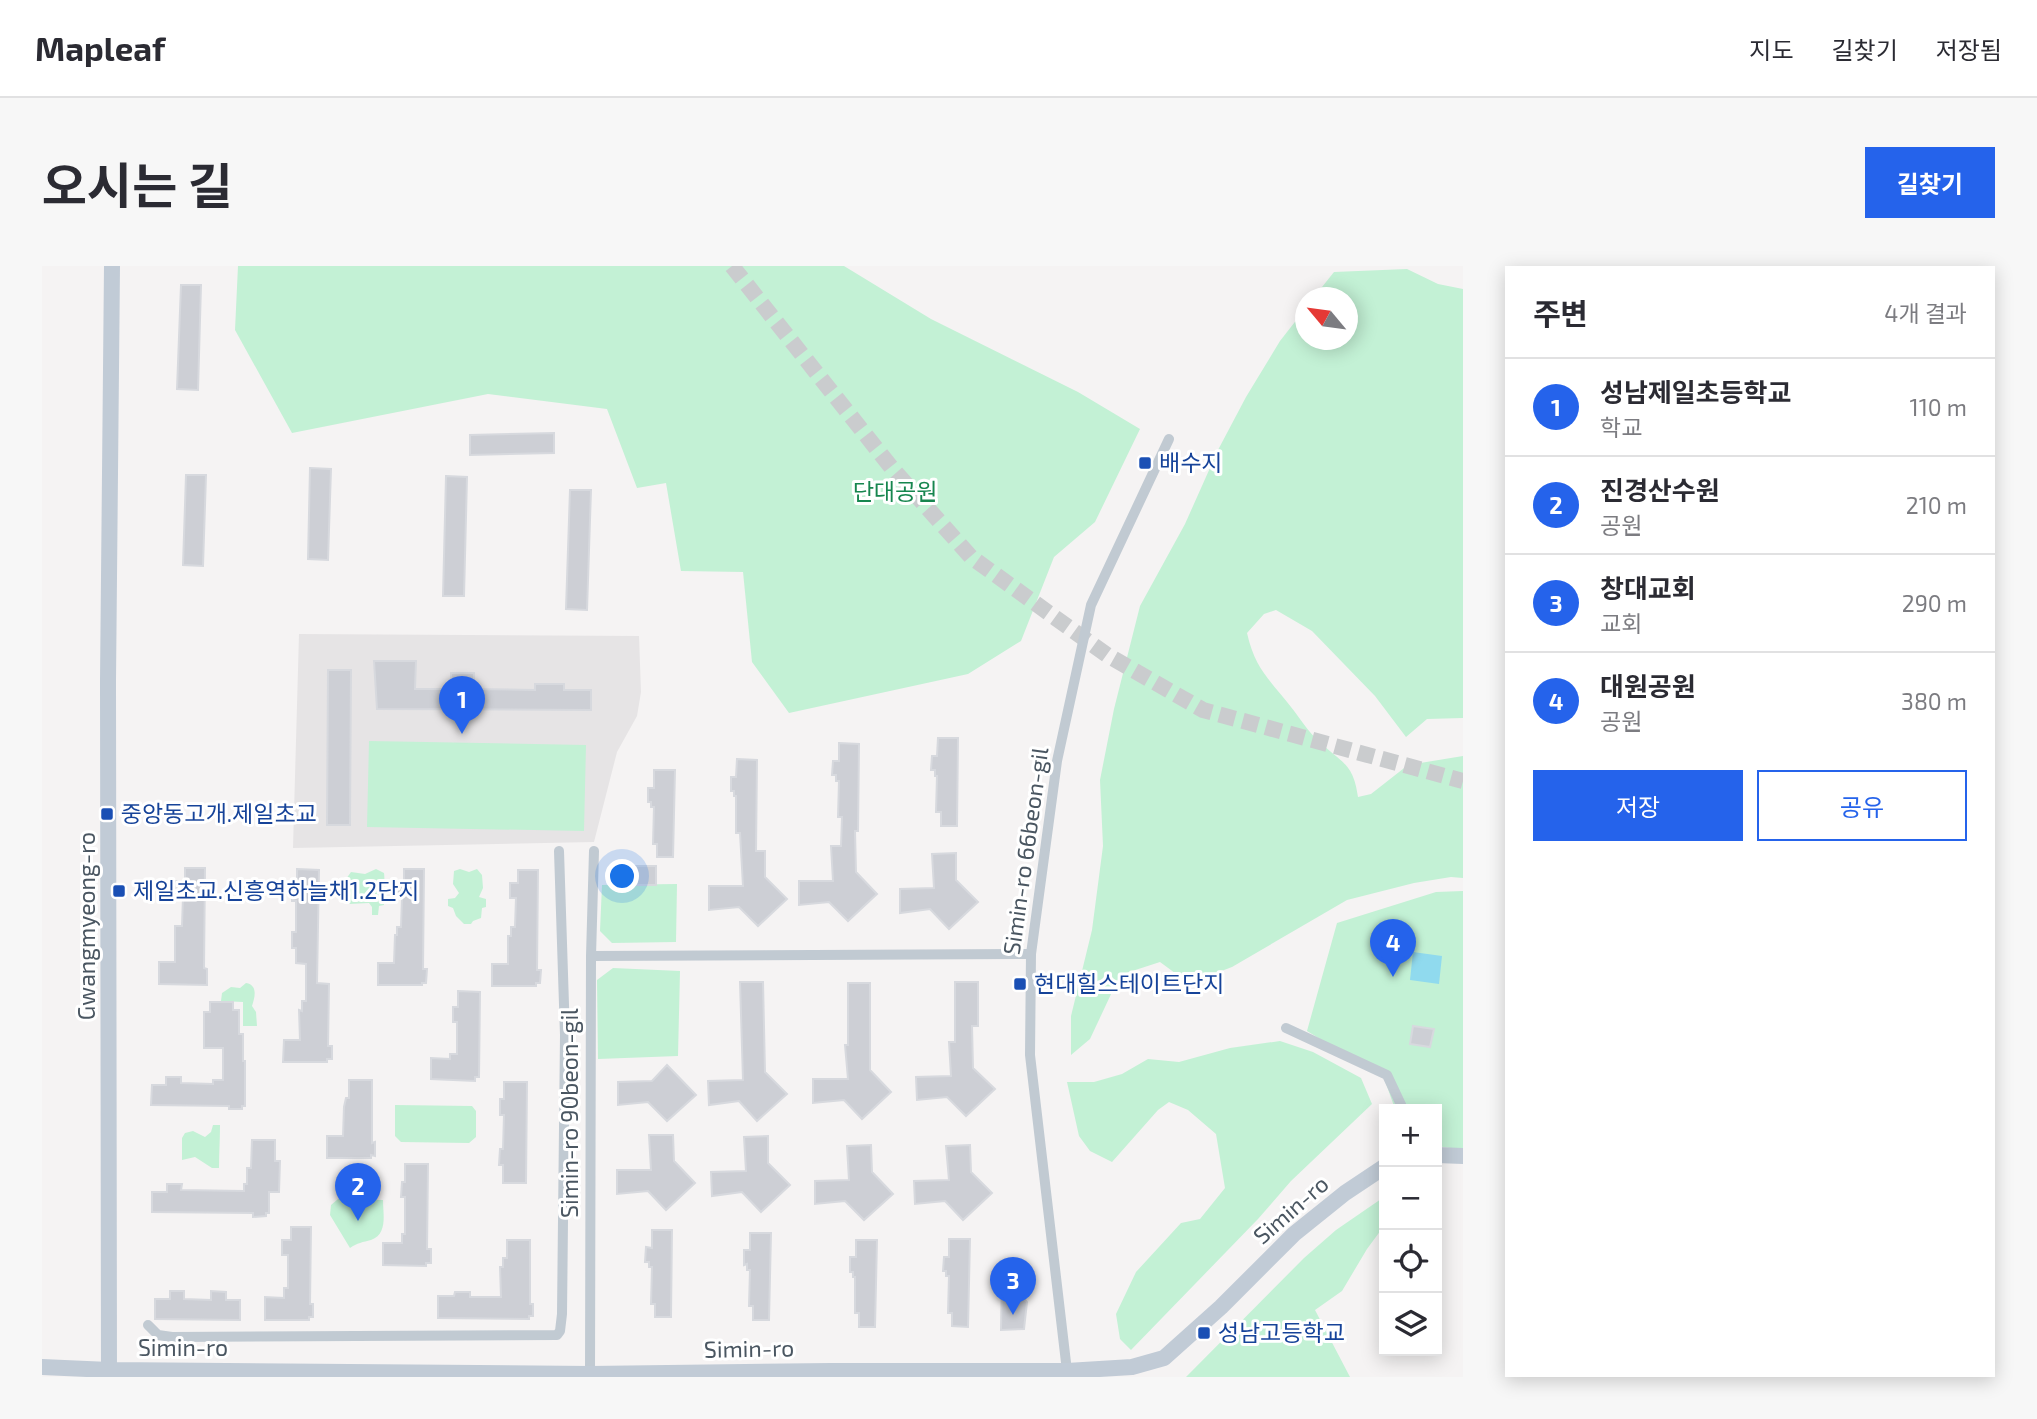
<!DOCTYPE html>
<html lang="ko">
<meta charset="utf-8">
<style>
:root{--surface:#fff;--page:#f7f7f7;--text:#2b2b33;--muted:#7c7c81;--line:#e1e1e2;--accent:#2563eb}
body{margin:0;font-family:"Exo 2","Noto Sans KR",sans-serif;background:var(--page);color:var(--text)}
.controls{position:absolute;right:21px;bottom:21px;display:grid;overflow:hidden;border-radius:0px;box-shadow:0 4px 18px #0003}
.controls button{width:63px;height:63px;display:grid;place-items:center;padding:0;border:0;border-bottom:2px solid var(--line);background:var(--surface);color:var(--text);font:35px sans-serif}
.compass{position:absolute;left:1253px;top:21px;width:63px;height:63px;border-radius:50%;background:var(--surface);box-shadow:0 4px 18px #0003;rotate:299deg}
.you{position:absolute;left:581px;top:611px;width:24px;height:24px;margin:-18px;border:5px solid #fff;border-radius:50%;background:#1a73e8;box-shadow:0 0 0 10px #1a73e833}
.badge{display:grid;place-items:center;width:46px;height:46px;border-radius:50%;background:var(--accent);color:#fff;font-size:23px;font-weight:700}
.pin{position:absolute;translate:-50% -58px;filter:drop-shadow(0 2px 4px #0008)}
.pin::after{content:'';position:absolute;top:37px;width:24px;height:21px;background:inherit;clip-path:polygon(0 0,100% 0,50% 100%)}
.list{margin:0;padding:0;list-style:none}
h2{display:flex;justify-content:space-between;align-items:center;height:91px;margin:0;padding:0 28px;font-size:30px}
h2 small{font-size:23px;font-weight:400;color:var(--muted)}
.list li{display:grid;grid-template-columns:46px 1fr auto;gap:21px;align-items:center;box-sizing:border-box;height:98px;padding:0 28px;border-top:2px solid var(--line)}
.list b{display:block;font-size:26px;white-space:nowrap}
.list p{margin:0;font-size:23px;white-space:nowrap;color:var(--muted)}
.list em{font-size:23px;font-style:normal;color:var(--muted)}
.actions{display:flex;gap:14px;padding:21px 28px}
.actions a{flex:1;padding:16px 0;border:2px solid var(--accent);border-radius:0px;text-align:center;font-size:24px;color:var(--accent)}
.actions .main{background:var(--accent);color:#fff}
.icon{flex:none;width:38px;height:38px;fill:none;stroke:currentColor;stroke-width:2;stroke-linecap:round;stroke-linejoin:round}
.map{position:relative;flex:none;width:1421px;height:1111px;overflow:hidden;border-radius:0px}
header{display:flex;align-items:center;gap:42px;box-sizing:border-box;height:98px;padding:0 35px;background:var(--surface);border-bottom:2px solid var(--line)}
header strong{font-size:33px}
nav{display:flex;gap:38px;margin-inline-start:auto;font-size:24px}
.intro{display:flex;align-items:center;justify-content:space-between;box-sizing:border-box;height:168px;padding:0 42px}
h1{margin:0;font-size:49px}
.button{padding:18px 32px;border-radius:0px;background:var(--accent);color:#fff;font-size:24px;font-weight:700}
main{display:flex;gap:42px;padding:0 42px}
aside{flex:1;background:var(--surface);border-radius:0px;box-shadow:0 4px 18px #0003}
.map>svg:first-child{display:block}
.education{fill:#e6e4e5}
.green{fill:#c3f1d5}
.water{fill:#90daee}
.building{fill:#cdcfd5;stroke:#d7d9de;stroke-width:2}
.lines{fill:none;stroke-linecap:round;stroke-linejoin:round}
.secondary-tunnel{stroke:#caccce;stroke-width:16;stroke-dasharray:16 8;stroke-linecap:butt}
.street{stroke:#c1cad2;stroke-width:10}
.secondary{stroke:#c1cbd6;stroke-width:16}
.transit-dot{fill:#1a4fb4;stroke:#fff;stroke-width:2.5}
.labels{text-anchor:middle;stroke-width:6;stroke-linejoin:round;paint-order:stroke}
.transit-label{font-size:23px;fill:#164399;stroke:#fff;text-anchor:start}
.park-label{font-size:23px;fill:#17864f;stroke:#fff}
.street-label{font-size:23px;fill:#4a5661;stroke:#fff}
</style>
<header>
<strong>Mapleaf</strong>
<nav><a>지도</a><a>길찾기</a><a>저장됨</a></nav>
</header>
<div class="intro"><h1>오시는 길</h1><a class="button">길찾기</a></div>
<main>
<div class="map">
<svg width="1421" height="1111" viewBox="0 0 1421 1111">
<rect width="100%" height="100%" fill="#f5f3f3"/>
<!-- education -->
<path class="education" d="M257 368 597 370 599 426 595 450 575 486 552 576 251 582Z"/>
<!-- green -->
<path class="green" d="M196 0H802L889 53 1036 126 1098 163 1053 256 1012 291 979 375 926 408 747 447 710 396 701 306 639 305 624 217 595 222 565 143 446 128 250 167 193 64Z
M1365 3 1396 18 1421 23V452L1385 453 1364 471 1333 430 1270 365 1234 344 1222 348 1205 367C1213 403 1228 414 1249 441 1258 452 1266 466 1277 475 1300 498 1311 496 1316 531L1329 528 1366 499 1421 490V612L1409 611 1372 617 1305 634 1190 701 1156 714 1137 710 1118 696 1078 709 1048 773 1029 789V750L1050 664 1061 580 1058 514 1072 443 1098 340 1143 258 1176 184 1204 131 1238 75 1263 43 1264 74H1306V32L1272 31 1292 6Z
M327 475 544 479 542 565 325 561Z
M334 603 342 607C343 613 342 631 342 639L337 640 336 649H330V641L327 637 307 638 309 627 304 613 309 606 323 608Z
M418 603 427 606 435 603 440 609 441 622 437 631 444 633V641L440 642 439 652 431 655 429 658H422L414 650 411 642 406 640V633L413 632 417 627 411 618 412 605Z
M635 618 634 676 570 677 558 665 560 619Z
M1421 625V884L1395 880V843H1353L1342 812 1265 765 1295 657 1394 626Z
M571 702 638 705 636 790 556 793 555 714Z
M204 717C216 719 213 731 210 740L214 746 215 760H201V736L179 735 180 727 189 721 198 722Z
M1238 775 1271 786 1319 812 1330 838 1249 915 1216 953 1089 1084 1078 1073 1074 1048 1094 1006 1139 957 1158 953 1183 922 1174 868 1146 844 1127 836 1116 844 1070 896 1048 885 1037 870 1025 816H1052L1080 808 1106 793 1137 796 1188 782Z
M353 839 430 840 434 845V871L427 877 359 876 353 870Z
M171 859H178C178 874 177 887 177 902H170L153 891 140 894V872L143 867 151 865 163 871 169 866Z
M1342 931V960L1325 983 1300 1025 1273 1044 1308 1111H1144L1262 992 1294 964Z
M296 933 341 934C341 948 346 968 329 974 321 976 315 977 308 982L288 949 289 939Z"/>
<!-- water -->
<path class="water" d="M1371 686 1400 690 1397 718 1368 714Z"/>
<!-- building -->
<path class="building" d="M139 19H159L156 124 135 123Z
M512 167V187L428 189V169Z
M268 202 289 203 286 294 266 293Z
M144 209H164L161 300 141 299Z
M404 210 425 211 422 330H401Z
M528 224H549L545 344 524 343Z
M332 395H374L373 423H409V407H432V423L493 424V418H522V424H549V444L335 443Z
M286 404H309L308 559H285Z
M896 472H916L915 560H899V546H894L895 510H893V504H889L890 490H895Z
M797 477 817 478 816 565H813L814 606 835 628 806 655 787 636 757 639V615H791L789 580H799L800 551H796L797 515H794V509H790L791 495H797Z
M695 493 715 494 714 585H723V611L745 633 716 660 697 641 667 644V620H701L698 567H694V530H692V525H689V511H694Z
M612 504H633L631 591H615V578H611L612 541H609V536H606V522H612Z
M914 587V614L936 636 907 663 888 643 858 647V623L892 622 890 588Z
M580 600H614V619H569V605Z
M143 602H163L162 702 165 703V719L117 718V696H133V660H140L141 630H134V615H143Z
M255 603 277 604 275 717 287 718 286 780H290V793H285V796H241L242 774H258L257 744 260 745V735H264V698L254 697V682H250V666H254V635H250V620H255Z
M362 603H382L381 703H385L384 717H380V719H336V697H352L353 669H355V661H359L360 631H354V616H362Z
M476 604H496L495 704H499L498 717H494V720H450V698H466V670H469V661H473L474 632H468V617H476Z
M698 716H721L723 806 745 828 715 855 697 835 667 839 666 815 701 814Z
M913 716H936V760H930L931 802 953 823 924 850 905 831 875 834 874 811 909 810 907 776H913Z
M806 717H828V804L849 826 820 853 802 834 771 837V813H806L803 779H806Z
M416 725 438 726 437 811H433V815L389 813V792L408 793V788H415V756H411V741H416Z
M168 736H191V744H197V768H201V795H203V840H200V843H187V840L109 839 110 819H124V811H139V817L171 818V814H181V782H162V746H168Z
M1371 760 1392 763 1388 781 1368 778Z
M625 799 654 829 625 855 606 836 576 839V816L610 815Z
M307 814H330V877L333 876V890L329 889V892H285V870H301L302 841 304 832H307Z
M462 816H485L484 917H461V899H457L458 883H461L462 849H458V833H462Z
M607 869H631L632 895 653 917 624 944 606 925 575 928V904H609Z
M726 870V897L748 919 719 946 700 926 670 930 669 906 704 905 702 871Z
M210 874H233V895H238L237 926H227V947H224V950L211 951V947L110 946V926H125V918H140L139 924 202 925V918H205V902H209Z
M829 879 830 906 851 928 822 954 803 935 773 938V915L807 914 805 880Z
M928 879 929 906 950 927 921 954 903 935 873 938 872 915 907 914 904 880Z
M363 898H386L385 983H389V997H384V1000L341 999V977H360V968H363V931H359L360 916H363Z
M249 961H269L268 1038H271V1051H267V1054H223V1031L242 1032V1022H246V989H240V974H249Z
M610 964H630L629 1051H613V1038H609L610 1001H607V996H603L604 981 610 982Z
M708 967H729L727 1054H711V1040H707L708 1004H705V998L702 999V984H708Z
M907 973H928L926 1061 910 1060V1047H906L907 1010H904V1005H901L902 991H907Z
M465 974H488V1038H491V1050H487V1053L396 1052V1030H412L413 1026H428V1031H459L458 1001H461V992H465Z
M814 974H835L833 1061H817V1047H813V1011H811V1006H808V991H814Z
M960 1009 984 1010 982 1033 985 1036 982 1063 959 1064Z
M128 1025H142V1033L169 1034V1025L184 1026V1034H198V1054L113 1053V1033H128Z"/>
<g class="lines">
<!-- secondary-tunnel -->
<path class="secondary-tunnel" d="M690 0 849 201 929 291 1065 389 1161 444 1421 515"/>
<!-- street -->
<path class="street" d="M549 690 989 688
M1244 762 1345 809 1361 843
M106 1059 116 1069 130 1071 515 1069 518 1065 520 1048 523 769 517 585
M1025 1105 988 789 989 688 1015 495 1049 339 1127 173
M548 1108 549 690 552 585"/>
<!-- secondary -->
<path class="secondary" d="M1395 889 1421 890
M0 1101 67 1104 548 1108 789 1105H1025L1090 1101 1122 1092 1179 1041 1252 968 1303 927 1342 901
M67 1111 66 415 70 0"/>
</g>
<!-- markers -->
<g class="transit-dot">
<rect x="1096" y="190" width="14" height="14" rx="3.5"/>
<rect x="58" y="541" width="14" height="14" rx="3.5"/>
<rect x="70" y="618" width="14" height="14" rx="3.5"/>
<rect x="971" y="711" width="14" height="14" rx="3.5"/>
<rect x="1155" y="1060" width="14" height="14" rx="3.5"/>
</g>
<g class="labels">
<!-- transit labels -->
<g class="transit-label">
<text x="1117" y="205">배수지</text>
<text x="79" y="556">중앙동고개.제일초교</text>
<text x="91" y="633">제일초교.신흥역하늘채1.2단지</text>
<text x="992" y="726">현대힐스테이트단지</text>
<text x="1176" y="1075">성남고등학교</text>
</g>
<!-- park labels -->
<g class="park-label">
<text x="853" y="234">단대공원</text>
</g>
<!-- street labels -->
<g class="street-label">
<text transform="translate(984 585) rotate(-82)" y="8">Simin-ro 66beon-gil</text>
<text transform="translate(45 660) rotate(-90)" y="8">Gwangmyeong-ro</text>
<text transform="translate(528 847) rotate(-90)" y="8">Simin-ro 90beon-gil</text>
<text transform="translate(1249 944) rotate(-41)" y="8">Simin-ro</text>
<text x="141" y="1090">Simin-ro</text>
<text transform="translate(707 1083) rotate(-1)" y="8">Simin-ro</text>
</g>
</g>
</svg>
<div class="controls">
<button>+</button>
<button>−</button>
<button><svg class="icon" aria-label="locate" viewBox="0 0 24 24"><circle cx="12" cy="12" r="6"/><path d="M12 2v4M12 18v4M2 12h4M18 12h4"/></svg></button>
<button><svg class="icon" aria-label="layers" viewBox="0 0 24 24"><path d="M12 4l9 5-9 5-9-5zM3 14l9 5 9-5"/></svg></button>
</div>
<svg class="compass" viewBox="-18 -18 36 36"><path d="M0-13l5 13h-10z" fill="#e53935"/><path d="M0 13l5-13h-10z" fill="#7c7c81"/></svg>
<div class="you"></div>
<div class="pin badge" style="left:420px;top:468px">1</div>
<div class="pin badge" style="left:316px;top:955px">2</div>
<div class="pin badge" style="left:971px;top:1049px">3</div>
<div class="pin badge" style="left:1351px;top:711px">4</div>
</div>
<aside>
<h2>주변<small>4개 결과</small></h2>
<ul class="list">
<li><span class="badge">1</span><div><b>성남제일초등학교</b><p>학교</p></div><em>110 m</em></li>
<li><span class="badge">2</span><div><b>진경산수원</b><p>공원</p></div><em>210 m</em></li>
<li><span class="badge">3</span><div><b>창대교회</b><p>교회</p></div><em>290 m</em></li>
<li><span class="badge">4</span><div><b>대원공원</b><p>공원</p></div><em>380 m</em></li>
</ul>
<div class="actions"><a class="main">저장</a><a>공유</a></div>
</aside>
</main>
